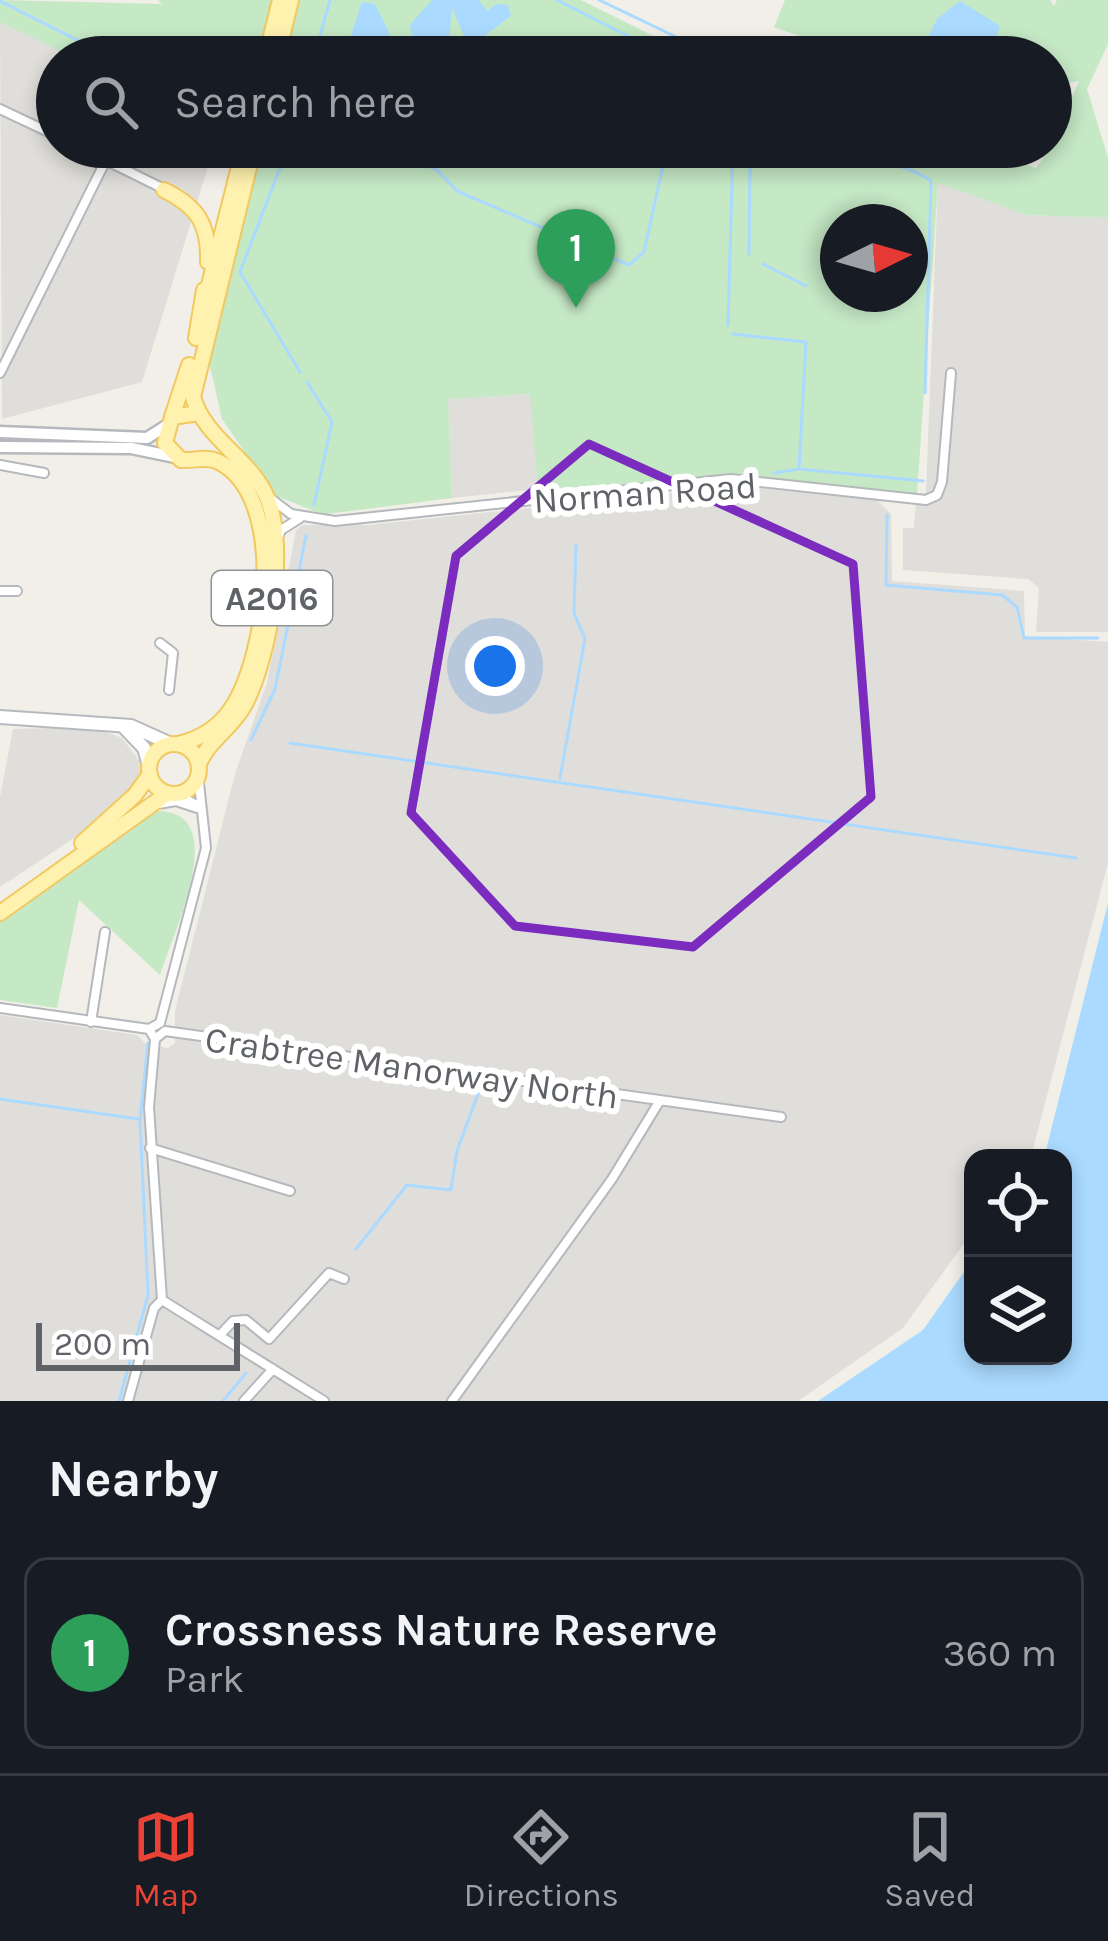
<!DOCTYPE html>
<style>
:root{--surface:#171b24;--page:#242831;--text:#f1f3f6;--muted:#9ea1a6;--line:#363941;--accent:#ea4335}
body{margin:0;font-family:Karla,sans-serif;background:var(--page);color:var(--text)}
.controls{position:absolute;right:36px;bottom:36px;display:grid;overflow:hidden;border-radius:24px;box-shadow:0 6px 18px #0003}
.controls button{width:108px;height:108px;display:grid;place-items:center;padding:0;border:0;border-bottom:3px solid var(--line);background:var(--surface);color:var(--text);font:60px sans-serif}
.compass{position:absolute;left:820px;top:204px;width:108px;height:108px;border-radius:50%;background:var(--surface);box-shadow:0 6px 18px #0003;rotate:85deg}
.scale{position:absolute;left:36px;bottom:30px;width:204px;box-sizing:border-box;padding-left:12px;border:6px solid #5f6368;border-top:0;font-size:33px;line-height:42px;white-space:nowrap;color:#5f6368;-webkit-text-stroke:9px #fff;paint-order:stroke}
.you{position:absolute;left:495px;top:666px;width:42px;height:42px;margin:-30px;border:9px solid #fff;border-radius:50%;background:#1a73e8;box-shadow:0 0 0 18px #1a73e833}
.badge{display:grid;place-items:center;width:78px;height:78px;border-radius:50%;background:var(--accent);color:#fff;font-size:39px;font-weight:700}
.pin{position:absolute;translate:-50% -99px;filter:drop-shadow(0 3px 6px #0008)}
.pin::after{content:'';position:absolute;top:63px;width:42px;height:36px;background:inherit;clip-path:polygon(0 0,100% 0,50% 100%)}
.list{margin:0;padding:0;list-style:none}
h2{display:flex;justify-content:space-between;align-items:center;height:156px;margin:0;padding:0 48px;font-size:51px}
h2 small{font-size:39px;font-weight:400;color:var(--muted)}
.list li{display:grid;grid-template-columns:78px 1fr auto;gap:36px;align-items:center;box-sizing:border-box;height:192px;margin:0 24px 24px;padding:0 24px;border:3px solid var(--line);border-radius:24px}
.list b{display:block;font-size:45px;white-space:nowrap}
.list p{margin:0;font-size:39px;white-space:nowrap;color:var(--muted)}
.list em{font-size:39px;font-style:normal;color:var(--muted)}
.icon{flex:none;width:66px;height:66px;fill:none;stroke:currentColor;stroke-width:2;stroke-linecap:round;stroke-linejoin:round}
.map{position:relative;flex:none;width:1108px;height:1401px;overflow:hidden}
.search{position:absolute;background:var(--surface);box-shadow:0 6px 18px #0003;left:36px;right:36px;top:36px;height:132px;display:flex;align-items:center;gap:30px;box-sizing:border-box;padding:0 42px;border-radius:66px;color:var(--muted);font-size:45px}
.sheet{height:372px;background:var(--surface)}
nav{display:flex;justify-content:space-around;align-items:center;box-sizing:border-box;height:168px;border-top:3px solid var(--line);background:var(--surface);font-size:33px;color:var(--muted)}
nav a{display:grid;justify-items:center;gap:6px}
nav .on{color:var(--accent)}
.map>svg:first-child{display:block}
.industrial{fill:#e0deda}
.green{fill:#c5e8c5;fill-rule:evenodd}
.water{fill:#aadaff}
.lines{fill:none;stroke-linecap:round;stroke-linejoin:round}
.stream{stroke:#aadaff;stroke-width:3}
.minor-casing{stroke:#b5b8bc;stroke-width:12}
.tertiary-casing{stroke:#b5b8bc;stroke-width:15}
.secondary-casing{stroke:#b6babf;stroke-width:16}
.primary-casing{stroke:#f2c960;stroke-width:18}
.minor{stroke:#fff;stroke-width:8}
.tertiary{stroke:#fff;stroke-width:10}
.secondary{stroke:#fff;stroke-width:12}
.primary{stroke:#fff2af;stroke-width:14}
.marked{fill:none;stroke:#7b2cbf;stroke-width:9;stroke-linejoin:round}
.labels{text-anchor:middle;stroke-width:12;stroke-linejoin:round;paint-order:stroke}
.shield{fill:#fff;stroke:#8f9295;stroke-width:3}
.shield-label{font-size:33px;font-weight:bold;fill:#5f6368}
.street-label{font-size:36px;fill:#5f6368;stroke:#fff}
</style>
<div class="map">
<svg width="1108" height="1401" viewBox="0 0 1108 1401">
<rect width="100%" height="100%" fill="#f1efe8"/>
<!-- industrial -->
<path class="industrial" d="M0 18 73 57H57V147H214L142 382 2 419Z
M938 182 1026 215 1108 218V632H1036L1039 588 1028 579 903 570V528H914L916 503 926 492Z
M531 394 538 489 452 498 448 399Z
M737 486 877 500 891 514 892 581 1024 591 1025 636 1108 642V863L1033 1149 1027 1158H973V1231L903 1328 798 1401H0V1015L137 1035 147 1045 168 1048 175 1043V1011L235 774 267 683 296 530 302 525H368Z
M92 727 122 738 144 767 127 803 0 887V797L13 729Z"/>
<!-- green -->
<path class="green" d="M0 0 162 4 158 0H274L259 57H73L0 22Z
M297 0H581L696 57H282Z
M785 0H1050L1054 6 1057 0H1108V44L1087 89 1108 158V218L1026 215 938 183 917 495 718 480 538 489 530 394 448 399 452 498 327 514 314 511 274 495 222 419 209 362 261 147H966L1036 168 1051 147 1079 81 1051 86V57H858L774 27ZM838 222H910V294H838Z
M159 811C232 813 173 933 160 975L79 900 57 1008 0 1000V917L132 822Z"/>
<!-- water -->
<path class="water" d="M432 0H478L488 11 496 4 508 5 511 16 479 40 467 43 452 8 449 42 433 47 413 37 410 25Z
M960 1 1000 26 989 57H944L922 49 937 19Z
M362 2 375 4 389 32 388 57H356L348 44Z
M1108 903V1401H818L923 1330 973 1259V1356H1063V1158H1044Z"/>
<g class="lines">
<!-- stream -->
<path class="stream" d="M557 0 669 57
M599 0 718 57
M0 1 111 57
M314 57 330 0
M288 147 240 272 300 372
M374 147 436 169 457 191 629 265 644 252 667 147
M801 147C846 166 889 152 931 181L925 393
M919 147 953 157
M749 254 750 164
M763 264 806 286
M728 325 733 147
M733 334 806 342 799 469
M307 382 332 422 314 505
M774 473 799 469 923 481
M887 515 886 585 1002 595 1017 607 1024 638H1098
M251 740 275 689 306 536
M290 743 1076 858
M560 778 585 639 574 613 576 545
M0 1099 138 1119
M356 1249 407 1185 451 1190 457 1151 482 1083
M119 1401 148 1295 140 1120 148 1043
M223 1401 246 1373"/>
<defs>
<path id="minor" d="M0 109 57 136
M79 147 164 189
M0 373 106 160
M0 465 44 473
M270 498 291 514 335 521 731 479 926 500 937 495 942 482 951 373
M277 540 281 530 300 518
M0 591H17
M160 643 173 653 169 690
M176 794 195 804
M158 804 176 801 197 808
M0 1008 149 1029
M91 1022 105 932
M160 1023 149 1029 155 1039 149 1107 162 1300 324 1401
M160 1023 206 848 198 774
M155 1039 165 1031 781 1117
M150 1148 290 1191
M220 1335 233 1321 246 1320 269 1339 329 1273 344 1279
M128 1401 154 1308 162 1300
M244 1401 273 1369
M452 1401 612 1179 659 1102"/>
<path id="tertiary" d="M0 432 147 438 166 426
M0 447 131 448 175 457"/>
<path id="secondary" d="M0 717 131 726 171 744
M124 727 144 748 149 765"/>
<path id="primary" d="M266 57 280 0
M277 57 291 0
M164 190C198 207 209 224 208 262
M206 297 244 147
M196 338 204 290
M172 417 189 365
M178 744C200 739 218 728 231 709 267 657 289 495 217 461 205 456 194 461 181 460L165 443 172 417 199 413
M149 769a25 25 0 1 1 50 0a25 25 0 1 1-50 0Z
M199 764C208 741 232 728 244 706 270 659 290 540 264 491 245 456 204 436 193 397L254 147
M82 843 135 795 150 774
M0 913 168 793"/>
</defs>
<!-- minor casing -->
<use href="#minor" class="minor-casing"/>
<!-- tertiary casing -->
<use href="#tertiary" class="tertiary-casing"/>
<!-- secondary casing -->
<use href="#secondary" class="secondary-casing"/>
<!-- primary casing -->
<use href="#primary" class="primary-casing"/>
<!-- minor -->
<use href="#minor" class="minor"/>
<!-- tertiary -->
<use href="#tertiary" class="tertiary"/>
<!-- secondary -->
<use href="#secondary" class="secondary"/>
<!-- primary -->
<use href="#primary" class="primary"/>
</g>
<!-- marked area -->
<path class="marked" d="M589 444 853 564 871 797 693 947 515 926 411 813 456 556Z"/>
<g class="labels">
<!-- shield labels -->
<rect class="shield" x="212" y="571" width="120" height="54" rx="9"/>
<g class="shield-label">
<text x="272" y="610">A2016</text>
</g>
<!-- street labels -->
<g class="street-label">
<text transform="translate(645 492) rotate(-4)" y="13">Norman Road</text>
<text transform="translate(412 1067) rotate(8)" y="13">Crabtree Manorway North</text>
</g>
</g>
</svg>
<div class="controls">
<button><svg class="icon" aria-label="locate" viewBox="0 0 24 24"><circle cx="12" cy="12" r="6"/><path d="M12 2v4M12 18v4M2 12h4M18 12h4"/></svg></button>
<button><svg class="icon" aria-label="layers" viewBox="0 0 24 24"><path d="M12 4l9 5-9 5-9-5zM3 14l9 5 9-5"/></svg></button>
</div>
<svg class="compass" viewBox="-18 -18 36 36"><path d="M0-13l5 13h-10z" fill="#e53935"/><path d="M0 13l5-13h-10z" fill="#9ea1a6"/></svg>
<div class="scale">200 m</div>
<div class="you"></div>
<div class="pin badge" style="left:576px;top:308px;background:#2e9e5b">1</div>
<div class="search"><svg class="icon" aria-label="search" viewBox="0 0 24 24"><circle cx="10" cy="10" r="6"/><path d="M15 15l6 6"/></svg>Search here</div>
</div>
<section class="sheet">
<h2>Nearby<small></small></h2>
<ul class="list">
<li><span class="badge" style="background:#2e9e5b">1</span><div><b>Crossness Nature Reserve</b><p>Park</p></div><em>360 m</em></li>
</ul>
</section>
<nav>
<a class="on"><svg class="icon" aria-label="map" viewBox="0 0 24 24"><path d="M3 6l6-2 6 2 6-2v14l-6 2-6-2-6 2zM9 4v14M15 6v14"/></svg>Map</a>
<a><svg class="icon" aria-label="directions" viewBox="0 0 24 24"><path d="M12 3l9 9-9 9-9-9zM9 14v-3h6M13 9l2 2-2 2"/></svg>Directions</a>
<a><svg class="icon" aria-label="saved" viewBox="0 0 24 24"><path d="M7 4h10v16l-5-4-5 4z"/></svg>Saved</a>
</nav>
